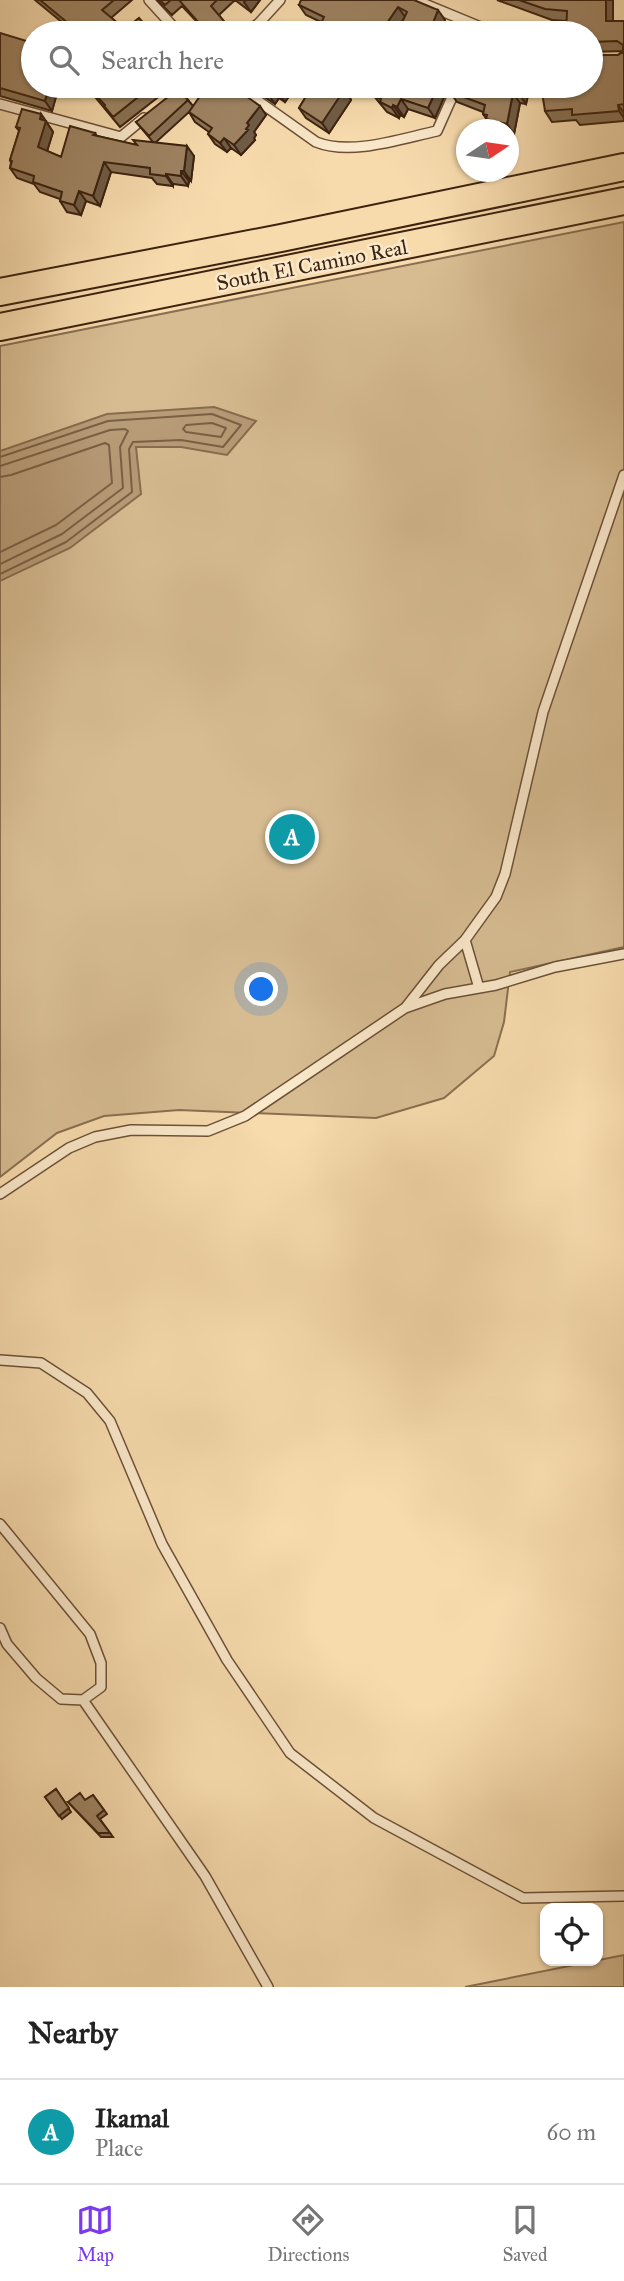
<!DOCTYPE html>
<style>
:root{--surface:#fff;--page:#f6f6f6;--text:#222;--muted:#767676;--line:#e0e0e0;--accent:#7c3aed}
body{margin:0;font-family:"IM FELL Great Primer",serif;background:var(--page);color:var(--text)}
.controls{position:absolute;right:21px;bottom:21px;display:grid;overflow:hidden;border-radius:14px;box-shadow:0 2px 5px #0004}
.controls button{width:63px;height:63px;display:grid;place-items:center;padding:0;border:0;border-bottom:2px solid var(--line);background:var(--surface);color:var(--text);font:35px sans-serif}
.compass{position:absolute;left:456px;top:119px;width:63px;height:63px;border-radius:50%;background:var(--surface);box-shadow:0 2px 5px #0004;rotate:77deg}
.you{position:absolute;left:262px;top:990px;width:24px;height:24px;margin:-18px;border:5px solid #fff;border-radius:50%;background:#1a73e8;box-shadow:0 0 0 10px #1a73e833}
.badge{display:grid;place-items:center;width:46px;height:46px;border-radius:50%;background:var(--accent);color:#fff;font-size:23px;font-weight:700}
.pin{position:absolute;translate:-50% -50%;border:4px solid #fff;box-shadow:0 2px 7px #0006}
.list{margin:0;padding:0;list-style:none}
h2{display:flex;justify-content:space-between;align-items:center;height:91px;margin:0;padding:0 28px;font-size:30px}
h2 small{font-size:23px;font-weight:400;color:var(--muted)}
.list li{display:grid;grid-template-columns:46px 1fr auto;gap:21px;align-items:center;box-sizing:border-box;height:105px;padding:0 28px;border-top:2px solid var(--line)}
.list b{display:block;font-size:26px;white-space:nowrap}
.list p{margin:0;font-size:23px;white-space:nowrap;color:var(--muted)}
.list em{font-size:23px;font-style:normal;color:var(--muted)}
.icon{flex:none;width:38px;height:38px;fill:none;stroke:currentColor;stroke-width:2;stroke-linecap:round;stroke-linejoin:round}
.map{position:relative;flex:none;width:624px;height:1987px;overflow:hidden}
.search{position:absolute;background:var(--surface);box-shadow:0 2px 5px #0004;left:21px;right:21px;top:21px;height:77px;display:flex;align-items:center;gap:18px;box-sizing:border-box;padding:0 24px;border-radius:38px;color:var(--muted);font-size:26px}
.sheet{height:196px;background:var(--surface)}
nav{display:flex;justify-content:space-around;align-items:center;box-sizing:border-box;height:98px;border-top:2px solid var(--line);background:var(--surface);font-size:19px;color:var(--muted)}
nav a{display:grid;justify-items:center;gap:4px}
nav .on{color:var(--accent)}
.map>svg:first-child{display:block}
.green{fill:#d7bc92;stroke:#8a7051;stroke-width:2}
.water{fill:#b89c78;stroke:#876c4e;stroke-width:2}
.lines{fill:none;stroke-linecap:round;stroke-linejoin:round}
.shore{stroke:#7a6044;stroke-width:2}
.lane-casing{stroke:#6c5137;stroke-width:12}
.primary-casing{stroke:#3d2310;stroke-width:30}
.lane{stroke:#fae8ca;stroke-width:9}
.primary{stroke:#f7dbad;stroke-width:26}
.wall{fill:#887154;stroke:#3d2310;stroke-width:2}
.shaded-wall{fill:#6f5c45;stroke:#3d2310;stroke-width:2}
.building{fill:#9e8362;stroke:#3d2310;stroke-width:2}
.labels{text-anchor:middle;stroke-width:5;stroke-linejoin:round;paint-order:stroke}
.street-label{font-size:21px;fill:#3d2310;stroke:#fae8ca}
</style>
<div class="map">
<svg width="624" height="1987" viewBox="0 0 624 1987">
<rect width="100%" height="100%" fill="#f7dbad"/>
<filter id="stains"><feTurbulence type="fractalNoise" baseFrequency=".00286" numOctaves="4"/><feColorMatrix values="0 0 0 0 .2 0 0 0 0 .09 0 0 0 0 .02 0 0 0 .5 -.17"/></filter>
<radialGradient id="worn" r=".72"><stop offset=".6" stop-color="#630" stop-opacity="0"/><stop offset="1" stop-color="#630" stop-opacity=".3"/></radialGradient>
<!-- green -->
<path class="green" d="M624 222V947L510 972 504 1022 494 1056 444 1098 376 1118 179 1110 104 1116 57 1133 0 1177V346Z
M624 1955V1987H465Z"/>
<!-- water -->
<path class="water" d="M214 407 256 421 227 455 181 447H136L141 494 70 548 0 581V451L107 414Z"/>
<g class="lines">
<!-- shore -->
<path class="shore" d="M212 423 226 428 221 437 186 432 183 429 186 425Z
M0 457 108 421 212 414 241 425 223 447 181 440 133 442 129 449 132 492 66 542 0 574
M0 466 110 430 125 429 128 431 120 447 123 488 62 534 0 564
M0 477 11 475 105 443 109 445 112 483 56 525 0 552"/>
<defs>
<path id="lane" d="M149 0 179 33
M415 0 495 33
M246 33 259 23 280 0
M237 86 316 142C351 156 400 139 437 131L457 86
M0 104 121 137 144 118
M465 940 479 988
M406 1007 439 965 465 940 496 897 505 874 543 712 624 475
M0 1194 69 1148 95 1137 131 1130 208 1131 245 1116 405 1008 445 994 496 985 555 967 624 954
M0 1360 41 1363 87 1393 110 1421 162 1544 227 1660 290 1753 374 1818 523 1898 624 1896
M0 1524 90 1634 101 1663V1687L83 1700 61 1699 36 1678 7 1644 0 1628
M83 1700 205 1876 268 1987"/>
<path id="primary" d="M0 292 281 238 624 167
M0 327 624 201"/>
</defs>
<!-- lane casing -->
<use href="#lane" class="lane-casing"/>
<!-- primary casing -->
<use href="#primary" class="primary-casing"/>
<!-- lane -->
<use href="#lane" class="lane"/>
<!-- primary -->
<use href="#primary" class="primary"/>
</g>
<!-- wall -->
<path class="wall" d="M35 0H132L111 18 125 29 152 33H75Z
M157 0H260L251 12 235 0 219 15 230 31 227 33H198L193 27 198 23 182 6 172 15Z
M414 0 445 20 440 33H397L404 19 394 33H329L321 22 306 15 299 5Z
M497 0H613V21H624V121L580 125 576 120 552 122 545 111 591 86 618 55 623 51 591 52V33L566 21 552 20Z
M0 33 59 86 52 111 0 96Z
M86 86H156L162 94 120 127Z
M249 86H296L285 102 279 98 275 104Z
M300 86H349L354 92 350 98 351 100 329 133 306 118 299 108 309 92Z
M376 86H449L435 118 408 109 404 117 400 115 399 118 387 112 374 96 378 88Z
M530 86 526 104 520 103 514 134 508 133V130L493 129 483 114V112L457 102 450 92Z
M188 100 193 106 266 115 254 132 256 135 254 138 255 140 241 155 231 148 227 152 215 144 208 134 209 132 195 122 189 112 155 143 194 156 191 181H189L188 186 173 184V186L157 184 152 178 111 172 100 206 86 201 81 215 67 212 60 201V199L40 192 34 184 17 178 10 168 11 163 10 160 19 131 16 127 41 114 53 132 47 151 61 157 95 133 97 136 136 145 153 142 136 122Z
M56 1789 71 1812 62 1819 45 1797Z
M93 1795 107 1814 100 1819 113 1837H101L68 1802 85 1800Z"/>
<!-- shaded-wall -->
<path class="shaded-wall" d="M246 0H260L251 12 244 2Z
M606 0H613V31L606 21Z
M398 7 405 17 394 33H380Z
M438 10 445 20 440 33H431V28Z
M49 86H59L52 111 45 101Z
M282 86H296L285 102 278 92Z
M344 86H349L354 92 350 98 351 100 329 133 322 123Z
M438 86H449L435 118 428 108Z
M521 86H530L526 104 519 94Z
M272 88 279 98 275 104 268 94Z
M513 93 520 103 514 134 507 124Z
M401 99 408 109 404 117 397 107Z
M393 105 400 115 399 118 392 108Z
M618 105 624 113V118L619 111Z
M260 106 266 115 254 132 256 135 254 138 255 140 241 155 234 145 246 129 247 123Z
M41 114 53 132 45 158 38 147Z
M224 138 231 148 227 152 220 143Z
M187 146 194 156 191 181 184 171Z
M104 162 111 172 100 206 93 196Z
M181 171 189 181 188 186 181 176Z
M166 174 173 184V186L166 176Z
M79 191 86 201 81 215 74 205Z"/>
<!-- building -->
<path class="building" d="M40 0H114L102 10 125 29 139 18 152 33H80Z
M160 0H171L165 5Z
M179 0H217L211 6 224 21 209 33H199L193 27 199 23Z
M301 0H414L438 10 431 28 433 29 431 33H397L407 12 398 7 380 33H343L321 23 324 17 299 5Z
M519 0H606V21H624V104L618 105 619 111 572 115V109L545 111 541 86H591V55H618L623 52V45L617 41 591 42V33H566L567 11 545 9Z
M0 33 33 43V86H49L45 101 0 88Z
M87 86H152L113 117 104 106 105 105Z
M207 86H232L260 106 247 123 249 125 246 129 248 130 234 145 224 138 220 143 208 134 212 128 189 112Z
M256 86H282L278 92 272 88 268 94Z
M308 86H344L342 88 344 90 322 123 299 108 311 88Z
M379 86H438L428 108 401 99 397 107 393 105 392 108 380 102 381 99 374 96Z
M453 86H521L519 94 513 93 507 124 486 119 487 115 483 114 485 105 450 92Z
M178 89 188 100 149 136 136 122Z
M22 109 41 114 40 119 46 121 38 147 61 157 70 126 95 133 93 135 137 145 133 140 187 146 184 171H181V176L166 174V176L150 174V168L104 162 93 196 79 191 74 205 60 201 62 192 33 182 34 176 10 168 12 161 10 160 20 128 16 127Z
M56 1789 69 1808 59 1816 45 1797Z
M80 1793 85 1800 93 1795 104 1810 97 1816 110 1833H98L68 1802Z"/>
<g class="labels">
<!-- street labels -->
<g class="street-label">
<text transform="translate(312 265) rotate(-11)" y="7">South El Camino Real</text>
</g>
</g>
<rect width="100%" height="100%" filter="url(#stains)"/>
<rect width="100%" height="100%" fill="url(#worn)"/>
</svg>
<div class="controls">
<button><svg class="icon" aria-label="locate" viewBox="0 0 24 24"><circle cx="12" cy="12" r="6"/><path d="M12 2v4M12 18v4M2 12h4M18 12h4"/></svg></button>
</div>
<svg class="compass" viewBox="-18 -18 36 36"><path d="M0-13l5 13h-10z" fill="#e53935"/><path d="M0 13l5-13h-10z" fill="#767676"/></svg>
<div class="you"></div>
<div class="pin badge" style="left:292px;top:837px;background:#0f9aa8">A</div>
<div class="search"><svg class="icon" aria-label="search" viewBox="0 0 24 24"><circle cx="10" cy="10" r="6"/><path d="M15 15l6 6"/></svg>Search here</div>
</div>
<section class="sheet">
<h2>Nearby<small></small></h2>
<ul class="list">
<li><span class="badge" style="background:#0f9aa8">A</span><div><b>Ikamal</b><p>Place</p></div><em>60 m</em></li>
</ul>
</section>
<nav>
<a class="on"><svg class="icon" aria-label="map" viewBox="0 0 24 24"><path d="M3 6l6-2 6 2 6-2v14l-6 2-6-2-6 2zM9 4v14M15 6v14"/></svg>Map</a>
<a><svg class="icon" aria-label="directions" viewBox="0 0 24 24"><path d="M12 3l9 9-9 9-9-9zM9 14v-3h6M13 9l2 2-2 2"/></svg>Directions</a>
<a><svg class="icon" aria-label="saved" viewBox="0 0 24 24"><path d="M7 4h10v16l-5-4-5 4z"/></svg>Saved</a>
</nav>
